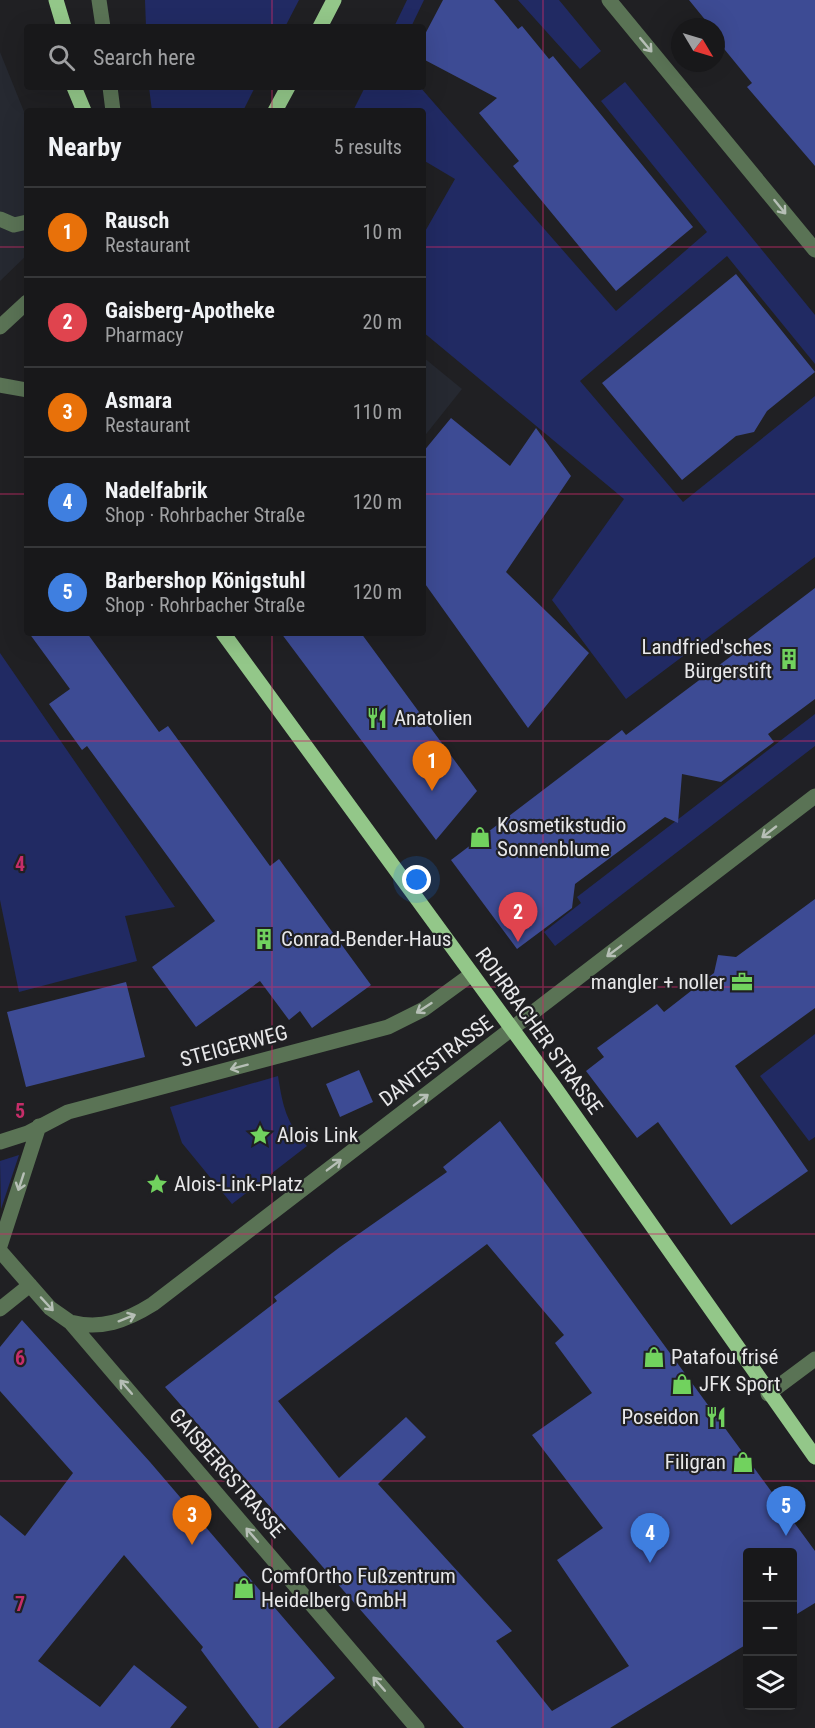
<!DOCTYPE html>
<meta charset="utf-8">
<style>
:root{--surface:#18181a;--page:#252527;--text:#f1f3f6;--muted:#9fa0a2;--line:#363739;--accent:#71d25e}
body{margin:0;font-family:"Roboto Condensed",sans-serif;background:var(--page);color:var(--text)}
.controls{position:absolute;right:18px;bottom:18px;display:grid;overflow:hidden;border-radius:6px;box-shadow:0 6px 24px #0002}
.controls button{width:54px;height:54px;display:grid;place-items:center;padding:0;border:0;border-bottom:2px solid var(--line);background:var(--surface);color:var(--text);font:30px sans-serif}
.compass{position:absolute;left:671px;top:18px;width:54px;height:54px;border-radius:50%;background:var(--surface);box-shadow:0 6px 24px #0002;rotate:128deg}
.you{position:absolute;left:417px;top:880px;width:21px;height:21px;margin:-15px;border:4px solid #fff;border-radius:50%;background:#1a73e8;box-shadow:0 0 0 9px #1a73e833}
.badge{display:grid;place-items:center;width:39px;height:39px;border-radius:50%;background:var(--accent);color:#fff;font-size:20px;font-weight:700}
.pin{position:absolute;translate:-50% -50px;filter:drop-shadow(0 2px 3px #0008)}
.pin::after{content:'';position:absolute;top:32px;width:21px;height:18px;background:inherit;clip-path:polygon(0 0,100% 0,50% 100%)}
.list{margin:0;padding:0;list-style:none}
h2{display:flex;justify-content:space-between;align-items:center;height:78px;margin:0;padding:0 24px;font-size:26px}
h2 small{font-size:20px;font-weight:400;color:var(--muted)}
.list li{display:grid;grid-template-columns:39px 1fr auto;gap:18px;align-items:center;box-sizing:border-box;height:90px;padding:0 24px;border-top:2px solid var(--line)}
.list b{display:block;font-size:22px;white-space:nowrap}
.list p{margin:0;font-size:20px;white-space:nowrap;color:var(--muted)}
.list em{font-size:20px;font-style:normal;color:var(--muted)}
.icon{flex:none;width:33px;height:33px;fill:none;stroke:currentColor;stroke-width:2;stroke-linecap:round;stroke-linejoin:round}
.map{position:relative;flex:none;width:815px;height:1728px;overflow:hidden}
.search{position:absolute;background:var(--surface);box-shadow:0 6px 24px #0002;left:24px;top:24px;width:402px;height:66px;display:flex;align-items:center;gap:15px;box-sizing:border-box;padding:0 21px;border-radius:6px;color:var(--muted);font-size:22px}
.panel{position:absolute;background:var(--surface);box-shadow:0 6px 24px #0002;left:24px;top:108px;width:402px;height:528px;border-radius:6px}
.map>svg:first-child{display:block}
.built{fill:#262931}
.green{fill:#212a63}
.building{fill:#3d4b94;fill-rule:evenodd}
.lines{fill:none;stroke-linecap:round;stroke-linejoin:round}
.minor{stroke:#5a7355;stroke-width:15}
.major{stroke:#93c789;stroke-width:15}
.oneway{stroke:#b6bfb6}
.grid{fill:none;stroke:#c62d69;stroke-width:1.5;stroke-opacity:0.55}
.labels{text-anchor:middle;stroke-width:4.5;stroke-linejoin:round;paint-order:stroke}
.poi-label{font-size:21px;fill:#e8e8ea;stroke:#202023;text-anchor:start}
.street-label{font-size:21px;fill:#e8e8ea;stroke:#202023}
.grid-label{font-size:20px;text-anchor:middle;font-weight:bold;fill:#c62d69;stroke:#202023;stroke-width:4.5;stroke-linejoin:round;paint-order:stroke}
</style>
<div class="map">
<svg width="815" height="1728" viewBox="0 0 815 1728">
<rect width="100%" height="100%" fill="#202023"/>
<!-- built -->
<path class="built" d="M0 52 27 119V255L0 281Z
M423 357 462 389 423 438Z"/>
<!-- green -->
<path class="green" d="M145 0H299L285 27H146Z
M407 0H424L411 27H394Z
M518 0H559L601 51 580 69Z
M625 82 815 315V364L727 256 580 381 683 502 815 396V557L626 699 552 600 624 499 423 332V235L455 179 423 160V111H353L365 87H420L616 311 707 232 601 101Z
M149 87H255L243 111H152Z
M0 653 175 907 125 916 137 961 19 992 0 900Z
M815 714V746L555 946 544 932 581 903 577 897Z
M815 1034V1137L809 1141 760 1076Z
M278 1076C283 1107 286 1122 307 1146L232 1204 182 1143 170 1107Z
M19 1155 1 1209 0 1161Z"/>
<!-- building -->
<path class="building" d="M443 0H494L518 29 522 26 549 59 553 56 693 227 616 291 513 166 519 161 479 113 497 98 423 59V38Z
M689 0H815V166L747 87 752 83 716 39V27H711Z
M736 274 815 372 767 411 754 432 736 436 682 480 602 383Z
M451 418 510 466 536 428 571 476 506 572 589 653 528 728 423 581V452Z
M815 588V699L768 734 774 742 721 782 682 774 678 823 665 817 575 884 572 908 517 949 451 860 622 730 626 735 750 642 748 639Z
M29 633H87L159 732 168 726 270 866 279 859 371 985 312 1028 300 1011 289 1020 260 981 196 1027 152 967 215 921 87 746 82 750 49 704 70 689Z
M281 633H361L477 791 436 840Z
M815 899V1008L735 1066 808 1171 731 1225 658 1122 637 1138 586 1071 604 1057 597 1048 657 1004 664 1012 714 973 718 955 736 957Z
M126 982 145 1057 26 1087 7 1012Z
M359 1070 373 1102 340 1117 326 1084Z
M500 1121 815 1551V1603L792 1617V1552H747V1644L610 1728H464L165 1387 277 1301 274 1297 340 1247 447 1172 443 1167ZM487 1244 564 1335 555 1343 592 1393 532 1435 603 1528 557 1560 629 1666 552 1711 496 1641 512 1631 378 1484 426 1437 406 1417 339 1478 278 1401Z
M22 1320 150 1462 335 1678 278 1728H259L201 1650 203 1647 124 1555 38 1661 100 1707 134 1665 187 1707 170 1728H0V1515L25 1536 73 1473 0 1391V1347Z"/>
<g class="lines">
<!-- minor -->
<path class="minor" d="M99 0 103 27
M609 0 815 250
M110 87 113 111
M0 219 14 225 27 222
M0 327 27 302
M0 385 27 390
M0 1142 28 1133 68 1112 388 1027 424 1009 472 974
M0 1246 39 1126
M0 1251 50 1308 70 1322 417 1728
M0 1309 30 1285
M70 1322C101 1330 126 1321 153 1304L815 796
M768 1394 815 1359"/>
<!-- major -->
<path class="major" d="M56 0 64 27
M320 27 334 0
M74 87 84 111
M275 111 288 87
M223 633 553 1085 815 1457"/>
</g>
<!-- one-way arrows -->
<defs><path id="oneway-shaft" d="M-6 0H5M1.5-3L5.5 0L1.5 3" fill="none" stroke-width="1.6" stroke-linecap="round" stroke-linejoin="round" transform="scale(1.5)"/></defs>
<g class="oneway">
<use href="#oneway-shaft" transform="translate(646 45) rotate(50)"/>
<use href="#oneway-shaft" transform="translate(780 207) rotate(51)"/>
<use href="#oneway-shaft" transform="translate(769 832) rotate(142)"/>
<use href="#oneway-shaft" transform="translate(614 951) rotate(143)"/>
<use href="#oneway-shaft" transform="translate(424 1008) rotate(147)"/>
<use href="#oneway-shaft" transform="translate(239 1067) rotate(165)"/>
<use href="#oneway-shaft" transform="translate(421 1100) rotate(-37)"/>
<use href="#oneway-shaft" transform="translate(334 1165) rotate(-37)"/>
<use href="#oneway-shaft" transform="translate(21 1182) rotate(108)"/>
<use href="#oneway-shaft" transform="translate(47 1304) rotate(47)"/>
<use href="#oneway-shaft" transform="translate(127 1318) rotate(-22)"/>
<use href="#oneway-shaft" transform="translate(126 1387) rotate(-131)"/>
<use href="#oneway-shaft" transform="translate(252 1535) rotate(-131)"/>
<use href="#oneway-shaft" transform="translate(379 1684) rotate(-131)"/>
</g>
<!-- grid -->
<path class="grid" d="M272 0V27M543 0V1728M272 87V111M0 247H27M423 247H815M0 494H27M423 494H815M272 633V1728M0 741H815M0 987H815M0 1234H815M0 1481H815"/>
<!-- icons -->
<defs>
<symbol id="building-bare" viewBox="-9 -9 18 18"><path d="M-4-6H4V6H1V3H-1V6H-4ZM-2.5-4.3h1.7v1.8h-1.7ZM.8-4.3h1.7v1.8H.8ZM-2.5-1h1.7V.8h-1.7ZM.8-1h1.7V.8H.8Z" fill="#71d25e" stroke="#202023" stroke-width="2.5" paint-order="stroke"/></symbol>
<symbol id="restaurant-bare" viewBox="-9 -9 18 18"><path d="M-5-6h1v4h1v-4h1v4h1v-4h1v5L-1.5 .5V6h-2V.5L-5-1ZM5-6V6H3V1.5H1.5Q1.5-4 5-6Z" fill="#71d25e" stroke="#202023" stroke-width="2.5" paint-order="stroke"/></symbol>
<symbol id="shop-bare" viewBox="-9 -9 18 18"><path d="M-5-2.5h2.3a2.7 3.5 0 0 1 5.4 0H5L5.5 6h-11ZM-1.5-2.5h3a1.5 2.3 0 0 0-3 0Z" fill="#71d25e" stroke="#202023" stroke-width="2.5" paint-order="stroke"/></symbol>
<symbol id="office-bare" viewBox="-9 -9 18 18"><path d="M-6-3h4V-5.5h4V-3h4V5H-6ZM-1-4.5V-3h2v-1.5ZM-6 0V1H6V0Z" fill="#71d25e" stroke="#202023" stroke-width="2.5" paint-order="stroke"/></symbol>
<symbol id="sight-bare" viewBox="-9 -9 18 18"><path d="M0-6L1.8-2.2L6-1.7L2.9 1.2L3.7 5.4L0 3.3L-3.7 5.4L-2.9 1.2L-6-1.7L-1.8-2.2Z" fill="#71d25e" stroke="#202023" stroke-width="2.5" paint-order="stroke"/></symbol>
</defs>
<g fill-rule="evenodd">
<use href="#building-bare" x="774" y="644" width="30" height="30"/>
<use href="#restaurant-bare" x="362" y="703" width="30" height="30"/>
<use href="#shop-bare" x="465" y="822" width="30" height="30"/>
<use href="#building-bare" x="249" y="924" width="30" height="30"/>
<use href="#office-bare" x="727" y="967" width="30" height="30"/>
<use href="#sight-bare" x="245" y="1120" width="30" height="30"/>
<use href="#sight-bare" x="142" y="1169" width="30" height="30"/>
<use href="#shop-bare" x="639" y="1342" width="30" height="30"/>
<use href="#shop-bare" x="667" y="1369" width="30" height="30"/>
<use href="#restaurant-bare" x="701" y="1402" width="30" height="30"/>
<use href="#shop-bare" x="728" y="1447" width="30" height="30"/>
<use href="#shop-bare" x="229" y="1573" width="30" height="30"/>
</g>
<g class="labels">
<!-- poi labels -->
<g class="poi-label">
<text x="772" y="654" text-anchor="end">Landfried'sches<tspan x="772" dy="24">Bürgerstift</tspan></text>
<text x="394" y="725">Anatolien</text>
<text x="497" y="832">Kosmetikstudio<tspan x="497" dy="24">Sonnenblume</tspan></text>
<text x="281" y="946">Conrad-Bender-Haus</text>
<text x="725" y="989" text-anchor="end">mangler + noller</text>
<text x="277" y="1142">Alois Link</text>
<text x="174" y="1191">Alois-Link-Platz</text>
<text x="671" y="1364">Patafou frisé</text>
<text x="699" y="1391">JFK Sport</text>
<text x="699" y="1424" text-anchor="end">Poseidon</text>
<text x="726" y="1469" text-anchor="end">Filigran</text>
<text x="261" y="1583">ComfOrtho Fußzentrum<tspan x="261" dy="24">Heidelberg GmbH</tspan></text>
</g>
<!-- street labels -->
<g class="street-label">
<text transform="translate(539 1031) rotate(54)" y="7">ROHRBACHER STRASSE</text>
<text transform="translate(234 1046) rotate(-15)" y="7">STEIGERWEG</text>
<text transform="translate(436 1061) rotate(-37)" y="7">DANTESTRASSE</text>
<text transform="translate(227 1473) rotate(49)" y="7">GAISBERGSTRASSE</text>
</g>
</g>
<g class="grid-label">
<text x="20" y="871">4</text>
<text x="20" y="1118">5</text>
<text x="20" y="1365">6</text>
<text x="20" y="1611">7</text>
</g>
</svg>
<div class="controls">
<button>+</button>
<button>−</button>
<button><svg class="icon" aria-label="layers" viewBox="0 0 24 24"><path d="M12 4l9 5-9 5-9-5zM3 14l9 5 9-5"/></svg></button>
</div>
<svg class="compass" viewBox="-18 -18 36 36"><path d="M0-13l5 13h-10z" fill="#e53935"/><path d="M0 13l5-13h-10z" fill="#9fa0a2"/></svg>
<div class="you"></div>
<div class="pin badge" style="left:432px;top:791px;background:#e8710a">1</div>
<div class="pin badge" style="left:518px;top:942px;background:#e0444e">2</div>
<div class="pin badge" style="left:192px;top:1545px;background:#e8710a">3</div>
<div class="pin badge" style="left:650px;top:1563px;background:#3f7fe0">4</div>
<div class="pin badge" style="left:786px;top:1536px;background:#3f7fe0">5</div>
<div class="search"><svg class="icon" aria-label="search" viewBox="0 0 24 24"><circle cx="10" cy="10" r="6"/><path d="M15 15l6 6"/></svg>Search here</div>
<section class="panel">
<h2>Nearby<small>5 results</small></h2>
<ul class="list">
<li><span class="badge" style="background:#e8710a">1</span><div><b>Rausch</b><p>Restaurant</p></div><em>10 m</em></li>
<li><span class="badge" style="background:#e0444e">2</span><div><b>Gaisberg-Apotheke</b><p>Pharmacy</p></div><em>20 m</em></li>
<li><span class="badge" style="background:#e8710a">3</span><div><b>Asmara</b><p>Restaurant</p></div><em>110 m</em></li>
<li><span class="badge" style="background:#3f7fe0">4</span><div><b>Nadelfabrik</b><p>Shop · Rohrbacher Straße</p></div><em>120 m</em></li>
<li><span class="badge" style="background:#3f7fe0">5</span><div><b>Barbershop Königstuhl</b><p>Shop · Rohrbacher Straße</p></div><em>120 m</em></li>
</ul>
</section>
</div>
